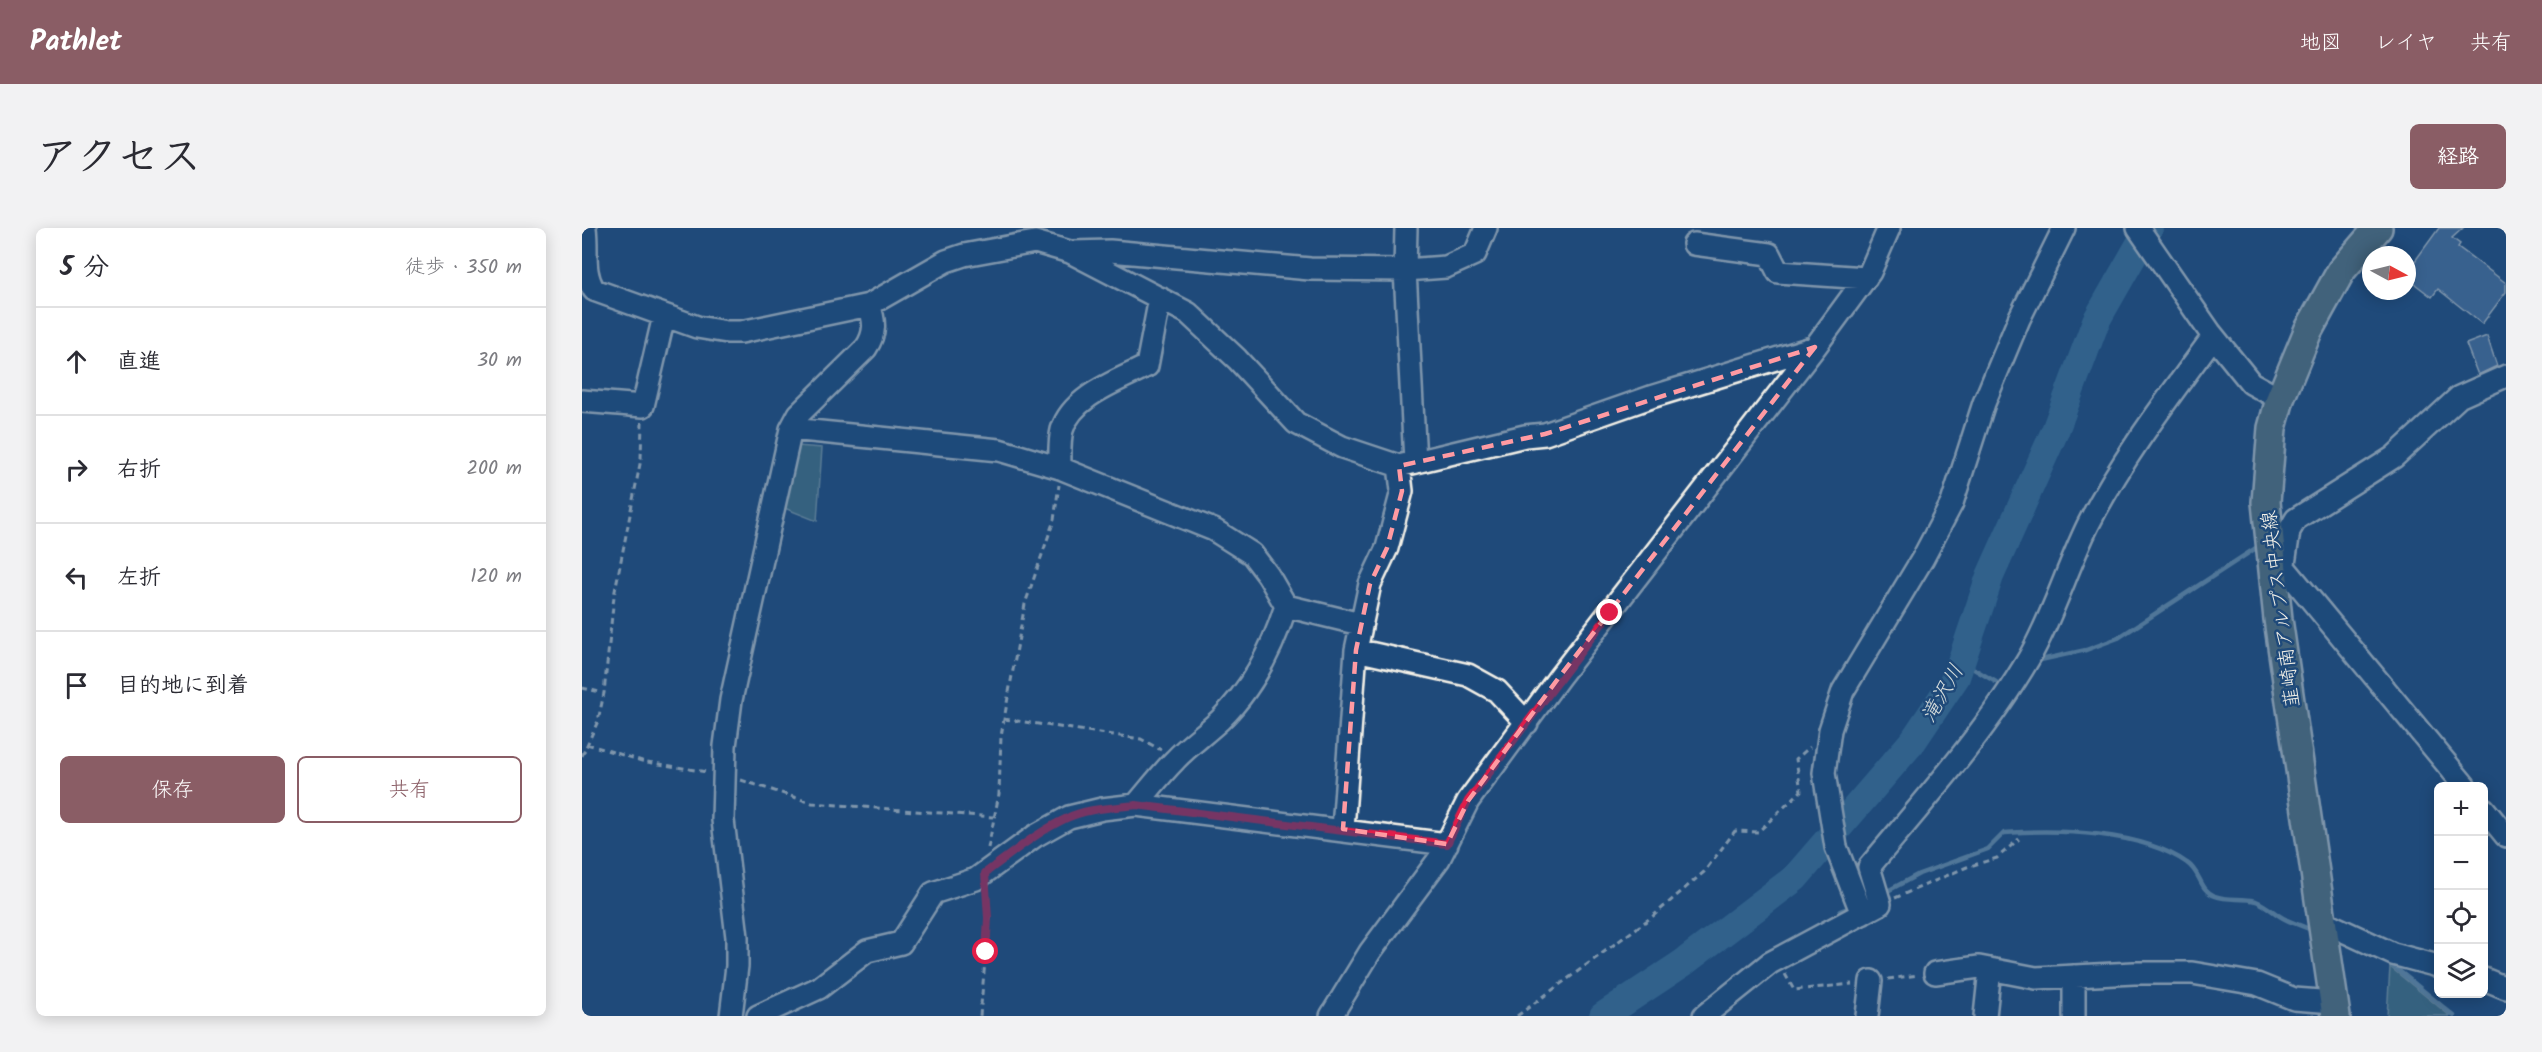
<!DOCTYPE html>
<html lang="ja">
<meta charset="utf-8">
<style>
:root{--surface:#fff;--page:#f2f2f3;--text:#2b2b33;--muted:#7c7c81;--line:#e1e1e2;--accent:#8a5d65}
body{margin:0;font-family:Kalam,"Klee One",sans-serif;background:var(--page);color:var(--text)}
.controls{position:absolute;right:18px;bottom:18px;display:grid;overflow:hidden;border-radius:9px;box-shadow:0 3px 15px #0003}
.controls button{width:54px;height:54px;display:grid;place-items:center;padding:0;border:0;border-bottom:2px solid var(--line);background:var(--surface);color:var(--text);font:30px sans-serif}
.compass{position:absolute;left:1780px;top:18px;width:54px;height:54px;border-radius:50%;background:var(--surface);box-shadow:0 3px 15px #0003;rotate:97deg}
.stop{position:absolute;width:18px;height:18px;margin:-14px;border:4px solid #e11d48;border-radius:50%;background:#fff}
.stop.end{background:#e11d48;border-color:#fff;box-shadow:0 2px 6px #0008}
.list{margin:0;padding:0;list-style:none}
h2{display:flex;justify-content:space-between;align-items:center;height:78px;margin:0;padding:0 24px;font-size:26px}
h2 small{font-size:20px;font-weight:400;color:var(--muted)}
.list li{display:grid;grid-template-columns:39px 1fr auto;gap:18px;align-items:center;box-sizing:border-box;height:108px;padding:0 24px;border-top:2px solid var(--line)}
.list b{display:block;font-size:22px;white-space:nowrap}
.list em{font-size:20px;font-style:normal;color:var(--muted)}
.actions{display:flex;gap:12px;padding:18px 24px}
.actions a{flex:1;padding:14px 0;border:2px solid var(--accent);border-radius:9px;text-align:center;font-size:21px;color:var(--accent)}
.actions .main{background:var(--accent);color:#fff}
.icon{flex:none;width:33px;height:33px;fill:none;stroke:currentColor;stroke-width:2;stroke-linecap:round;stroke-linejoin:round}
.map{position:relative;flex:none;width:1924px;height:788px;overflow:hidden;border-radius:9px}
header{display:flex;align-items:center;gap:36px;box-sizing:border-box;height:84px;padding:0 30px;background:var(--accent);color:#fff}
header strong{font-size:28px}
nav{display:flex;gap:33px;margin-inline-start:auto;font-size:21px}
.intro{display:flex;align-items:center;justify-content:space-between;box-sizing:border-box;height:144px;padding:0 36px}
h1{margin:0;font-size:42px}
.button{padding:15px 27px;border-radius:9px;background:var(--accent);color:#fff;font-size:21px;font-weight:700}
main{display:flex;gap:36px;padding:0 36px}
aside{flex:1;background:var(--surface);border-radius:9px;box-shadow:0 3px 15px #0003}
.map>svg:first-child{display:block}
.green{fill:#517d86;stroke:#a2b7b7;stroke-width:1.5}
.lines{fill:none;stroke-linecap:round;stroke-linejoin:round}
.stream{stroke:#8cabbd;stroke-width:4.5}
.river{stroke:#467da1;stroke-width:28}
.building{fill:#587ba7;stroke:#f4f1e8;stroke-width:1.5}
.minor-casing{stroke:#f4f1e8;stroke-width:26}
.major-casing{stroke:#f4f1e8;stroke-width:32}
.path{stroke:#f4f1e8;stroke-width:3;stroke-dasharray:6 4.5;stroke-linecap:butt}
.minor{stroke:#1f4a7a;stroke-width:21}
.major{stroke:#6b7f7c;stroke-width:27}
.route{stroke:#e11d48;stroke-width:8}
.marked{fill:none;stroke:#ff9aa2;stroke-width:4.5;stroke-dasharray:12 8;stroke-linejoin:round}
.labels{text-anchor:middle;stroke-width:5;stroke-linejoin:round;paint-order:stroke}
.street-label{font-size:20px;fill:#f4f1e8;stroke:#1f4a7a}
.water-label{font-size:21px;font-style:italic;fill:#dae0dd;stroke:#1f4a7a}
</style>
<header>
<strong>Pathlet</strong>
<nav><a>地図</a><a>レイヤ</a><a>共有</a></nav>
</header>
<div class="intro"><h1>アクセス</h1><a class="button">経路</a></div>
<main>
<aside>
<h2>5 分<small>徒歩 · 350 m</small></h2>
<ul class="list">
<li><svg class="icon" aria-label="ahead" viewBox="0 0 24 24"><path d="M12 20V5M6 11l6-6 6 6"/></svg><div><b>直進</b></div><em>30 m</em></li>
<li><svg class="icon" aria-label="right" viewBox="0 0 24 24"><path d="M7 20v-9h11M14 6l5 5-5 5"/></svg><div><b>右折</b></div><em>200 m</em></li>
<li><svg class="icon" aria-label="left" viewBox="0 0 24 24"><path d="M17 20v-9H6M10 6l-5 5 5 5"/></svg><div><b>左折</b></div><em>120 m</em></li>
<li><svg class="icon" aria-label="arrive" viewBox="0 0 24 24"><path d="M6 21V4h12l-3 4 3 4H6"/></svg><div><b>目的地に到着</b></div></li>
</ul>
<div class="actions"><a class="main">保存</a><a>共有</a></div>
</aside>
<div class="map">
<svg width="1924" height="788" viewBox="0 0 1924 788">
<rect width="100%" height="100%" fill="#1f4a7a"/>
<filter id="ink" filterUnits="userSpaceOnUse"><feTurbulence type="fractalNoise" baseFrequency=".0167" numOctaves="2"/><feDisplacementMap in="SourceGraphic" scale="12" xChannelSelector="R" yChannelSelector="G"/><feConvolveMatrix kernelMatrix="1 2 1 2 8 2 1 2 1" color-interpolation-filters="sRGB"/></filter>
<g filter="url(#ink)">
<!-- green -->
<path class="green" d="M215 218 240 220 235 293 200 279Z
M1808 739 1868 788H1805Z"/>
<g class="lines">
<!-- stream -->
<path class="stream" d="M1454 433 1504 422 1536 410 1674 320
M1380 434 1414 454
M1300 666 1337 646 1406 621 1422 605C1476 601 1560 603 1605 635 1619 644 1617 662 1633 668 1646 673 1661 669 1674 673 1684 677 1692 685 1701 690 1710 695 1721 698 1731 703
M1258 683 1263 681
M1805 733 1872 788"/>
<!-- river -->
<path class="river" d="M1021 788 1101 735 1213 650 1331 513 1374 449 1408 348 1473 203 1514 93 1567 0"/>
</g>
<!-- building -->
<path class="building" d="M1857 0H1881L1870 10 1878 16 1876 19 1924 55V64L1900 96 1856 61 1850 69 1825 50V44Z
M1905 108 1915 138 1896 147 1884 116Z"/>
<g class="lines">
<defs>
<path id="minor" d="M3 0C6 23 0 43 12 62L115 99 145 104H159L287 77 364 33 382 27 453 14 488 24 606 85 655 131 714 195 760 219 817 238 943 208 963 206 1069 169 1233 119
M824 0 823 42 833 234
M1556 0 1628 104 1669 155 1698 171
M1112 16 1187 26 1196 44 1284 50
M491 24 528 23 728 41 823 42 864 39 893 26 904 0
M0 173 61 178 82 88
M209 201 417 222 478 240 632 302 670 326 686 347 704 378C691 419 670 461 638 492 623 506 607 517 593 532 579 546 567 562 554 577
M478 240C478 228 477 214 480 202 490 168 536 153 565 138L578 70
M1688 322 1883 558
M1702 336 1707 303 1714 291 1812 229 1877 169 1924 148
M704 378 778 396
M774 422 886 447 915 463 945 495
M1902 581 1924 608
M761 601 774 422 788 356 805 320 820 263 817 238
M1280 686 1254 619 1242 545 1248 502 1261 463 1341 330 1370 275 1402 175 1437 91 1482 0
M1740 693 1811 726 1856 738
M1353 745 1397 739 1454 750 1552 745H1610L1675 756 1712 771 1752 774
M1902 751 1924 760
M149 788 155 738V709L141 592 143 518 149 472 209 201 217 186 284 120C294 105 293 93 287 77
M176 788 237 760 285 723 319 715 351 665 394 651 453 608 487 589 520 581 554 577 865 616
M749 788 788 724 857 631 886 573 978 448 1233 119 1288 44 1307 0
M1122 788 1188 735 1298 676 1287 639C1343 572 1403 505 1447 430 1471 388 1485 340 1506 297 1540 230 1587 169 1631 109
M1285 788 1289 753
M1403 788 1408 741
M1492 788V748"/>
<path id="major" d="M1754 788 1696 391 1684 274 1690 200 1698 171 1726 103 1759 43 1796 0"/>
</defs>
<!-- minor casing -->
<use href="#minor" class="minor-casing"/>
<!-- major casing -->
<use href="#major" class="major-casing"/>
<!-- path -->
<path class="path" d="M0 460 22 465
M422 491 559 511 579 522
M5 516 60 533 124 544
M0 528 16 493 22 465 32 368 59 231 60 194
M159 552 230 575 411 589
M406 620 417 566 419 508 443 376 472 292 477 257
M1313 670 1385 639 1415 630 1437 611
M1203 746 1212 762 1270 756
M1306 751 1336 747
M398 788 407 690 405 665
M935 788 1071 688 1122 644 1153 603 1176 604 1219 563 1214 531 1228 519"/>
<!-- minor -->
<use href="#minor" class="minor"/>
<!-- major -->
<use href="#major" class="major"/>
</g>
</g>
<g class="lines" filter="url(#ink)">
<!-- route -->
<path class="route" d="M404 724 406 690 403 645C429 626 455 604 485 590 505 580 532 580 554 577L865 616 886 573 1028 385"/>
</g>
<!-- marked area -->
<path d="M0 0H1924V788H0ZM1233 119 978 448 886 573 865 616 761 601 774 422 788 356 805 320 820 263 817 238 963 206Z" fill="#1f4a7a" fill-opacity=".55" fill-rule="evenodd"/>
<path class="marked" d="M1233 119 978 448 886 573 865 616 761 601 774 422 788 356 805 320 820 263 817 238 963 206Z"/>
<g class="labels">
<!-- street labels -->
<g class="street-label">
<text transform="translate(1698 381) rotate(-97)" y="7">韮崎南アルプス中央線</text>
</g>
<!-- water labels -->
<g class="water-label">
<text transform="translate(1360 465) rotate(-60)" y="7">滝沢川</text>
</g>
</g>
</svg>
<div class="controls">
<button>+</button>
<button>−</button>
<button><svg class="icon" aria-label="locate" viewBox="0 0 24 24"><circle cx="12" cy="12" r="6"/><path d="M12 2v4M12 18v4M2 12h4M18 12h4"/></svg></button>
<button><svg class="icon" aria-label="layers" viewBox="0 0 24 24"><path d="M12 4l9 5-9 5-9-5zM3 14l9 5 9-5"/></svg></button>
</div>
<svg class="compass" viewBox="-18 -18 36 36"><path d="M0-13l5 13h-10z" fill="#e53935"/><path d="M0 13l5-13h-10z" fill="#7c7c81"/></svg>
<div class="stop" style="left:404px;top:724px"></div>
<div class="stop end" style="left:1028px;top:385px"></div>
</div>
</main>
